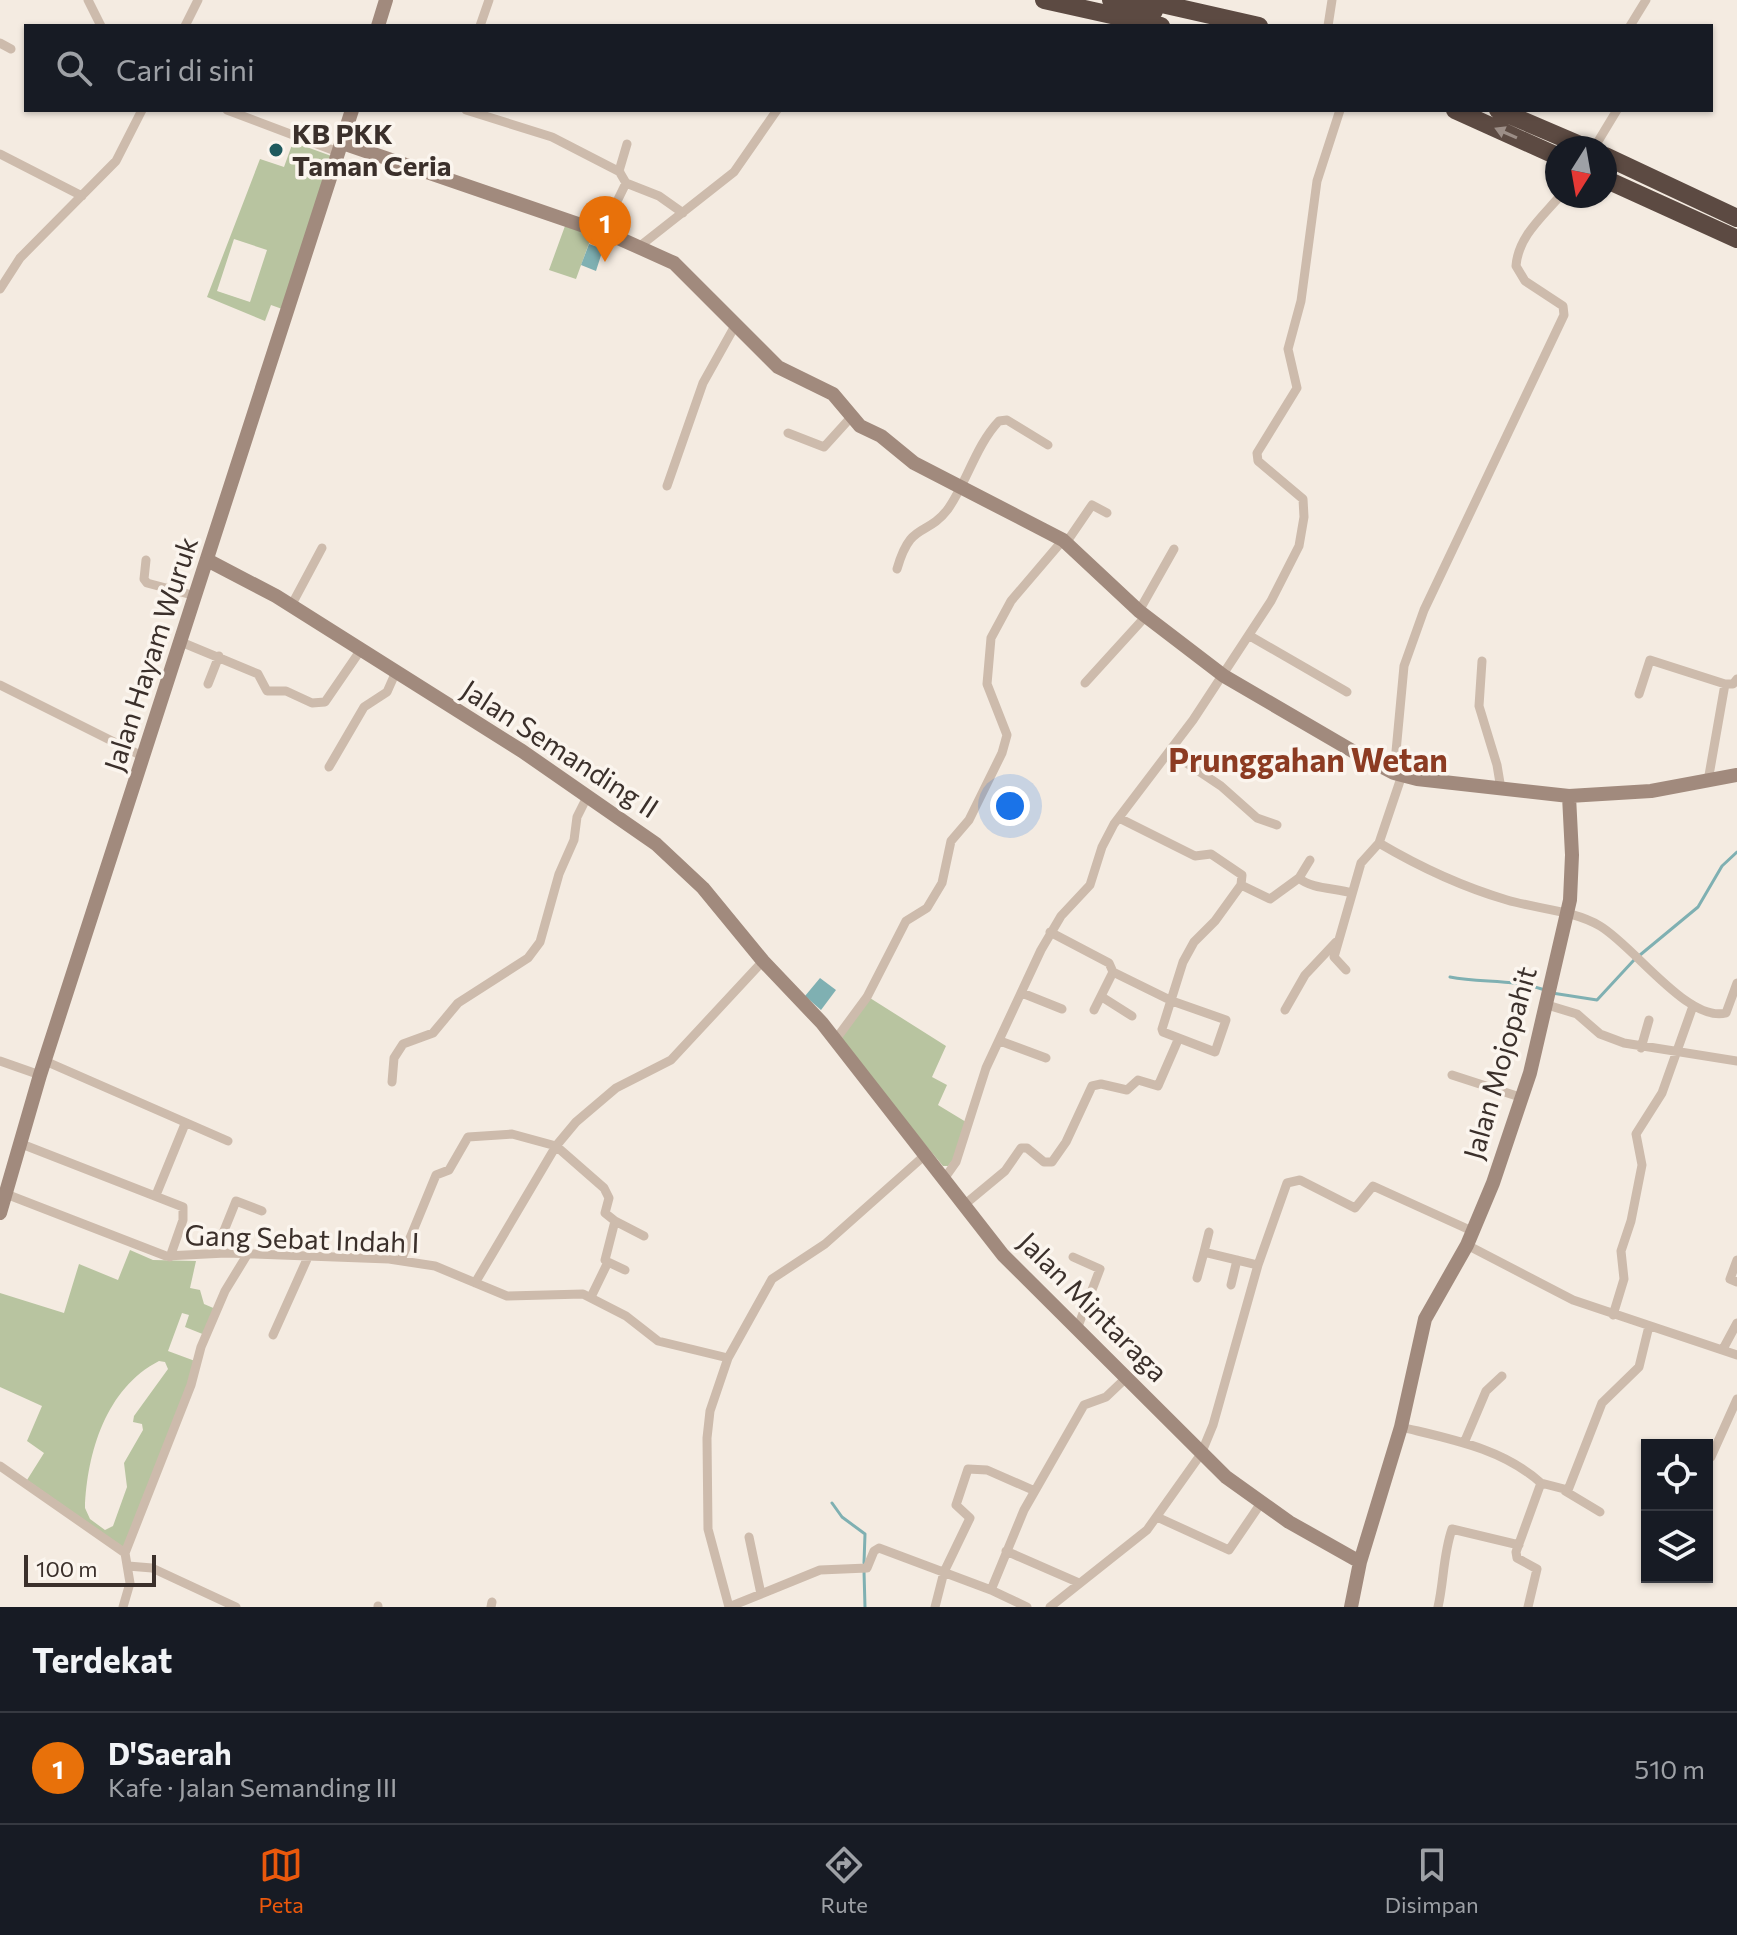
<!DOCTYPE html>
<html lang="id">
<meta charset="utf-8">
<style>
:root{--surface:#171b24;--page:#242831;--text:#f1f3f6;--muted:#9ea1a6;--line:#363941;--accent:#ea580c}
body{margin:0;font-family:Commissioner,sans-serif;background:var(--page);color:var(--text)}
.controls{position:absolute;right:24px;bottom:24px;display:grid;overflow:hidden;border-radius:0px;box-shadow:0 2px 6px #0004}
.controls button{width:72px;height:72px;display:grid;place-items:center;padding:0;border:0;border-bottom:2px solid var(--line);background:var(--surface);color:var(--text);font:40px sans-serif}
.compass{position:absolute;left:1545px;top:136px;width:72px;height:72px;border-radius:50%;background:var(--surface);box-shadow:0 2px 6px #0004;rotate:191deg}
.scale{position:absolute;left:24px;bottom:20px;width:132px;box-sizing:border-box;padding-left:8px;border:4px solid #3b302b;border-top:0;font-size:22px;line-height:28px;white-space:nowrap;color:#3b302b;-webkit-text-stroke:6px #fbf5ee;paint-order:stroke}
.you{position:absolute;left:1010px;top:806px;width:28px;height:28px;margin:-20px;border:6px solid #fff;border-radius:50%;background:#1a73e8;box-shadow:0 0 0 12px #1a73e833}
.badge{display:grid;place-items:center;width:52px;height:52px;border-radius:50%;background:var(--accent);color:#fff;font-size:26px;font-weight:700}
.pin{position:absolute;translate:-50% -66px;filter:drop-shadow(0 2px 4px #0008)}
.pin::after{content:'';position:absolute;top:42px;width:28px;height:24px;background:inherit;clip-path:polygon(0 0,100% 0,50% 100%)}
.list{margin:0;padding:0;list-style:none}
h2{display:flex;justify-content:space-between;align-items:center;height:104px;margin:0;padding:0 32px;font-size:34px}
h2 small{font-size:26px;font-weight:400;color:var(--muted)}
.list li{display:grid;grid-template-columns:52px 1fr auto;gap:24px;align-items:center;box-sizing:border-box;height:112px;padding:0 32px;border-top:2px solid var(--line)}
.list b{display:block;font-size:30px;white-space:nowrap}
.list p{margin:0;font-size:26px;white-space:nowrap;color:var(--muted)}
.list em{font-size:26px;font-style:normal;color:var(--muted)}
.icon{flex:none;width:44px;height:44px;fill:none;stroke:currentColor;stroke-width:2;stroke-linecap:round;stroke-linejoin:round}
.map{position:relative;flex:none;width:1737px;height:1607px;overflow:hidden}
.search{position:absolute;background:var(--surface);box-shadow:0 2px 6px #0004;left:24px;right:24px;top:24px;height:88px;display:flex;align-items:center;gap:20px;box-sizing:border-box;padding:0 28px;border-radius:0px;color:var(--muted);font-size:30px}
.sheet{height:216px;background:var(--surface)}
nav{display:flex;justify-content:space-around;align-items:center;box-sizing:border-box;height:112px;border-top:2px solid var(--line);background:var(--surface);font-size:22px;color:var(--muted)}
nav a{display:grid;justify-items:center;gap:4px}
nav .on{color:var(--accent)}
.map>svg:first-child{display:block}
.green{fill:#b8c4a0;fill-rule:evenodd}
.water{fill:#7fb0b2}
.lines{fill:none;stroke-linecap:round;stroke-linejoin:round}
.stream{stroke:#7fb0b2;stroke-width:3}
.street{stroke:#cdbbac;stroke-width:9}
.secondary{stroke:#a18a7d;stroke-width:14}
.highway{stroke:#5c4a42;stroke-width:18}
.oneway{fill:#9c8e87}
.poi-dot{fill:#1f5a5e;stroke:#fbf5ee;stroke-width:3}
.labels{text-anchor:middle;stroke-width:7;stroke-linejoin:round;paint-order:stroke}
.poi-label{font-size:28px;font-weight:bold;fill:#3b302b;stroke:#fbf5ee;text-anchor:start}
.street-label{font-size:28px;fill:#3b302b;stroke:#fbf5ee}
.quarter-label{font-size:32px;font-weight:bold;fill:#8c3b22;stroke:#fbf5ee}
</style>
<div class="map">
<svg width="1737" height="1607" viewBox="0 0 1737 1607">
<rect width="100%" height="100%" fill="#f4ebe1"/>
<!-- green -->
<path class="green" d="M293 142 334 157 285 310 271 305 265 321 207 297 260 159 284 167ZM234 239 267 250 250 302 217 291Z
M565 226 592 235 576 279 549 270Z
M870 998 946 1046 932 1077 947 1085 938 1105 966 1122 956 1156 948 1166H943L839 1040Z
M130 1250 153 1260 196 1261 190 1288 200 1290 204 1304 218 1310 205 1335 185 1327 189 1315 182 1313 168 1351 195 1361 190 1386 124 1548 27 1480 44 1453 27 1441 42 1406 0 1387V1293L64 1313 79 1264 118 1280ZM159 1361 165 1362 168 1369 134 1416 133 1422 142 1424 143 1430 124 1463 127 1487 113 1526 105 1530 90 1519 85 1508C87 1453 106 1388 159 1361Z"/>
<!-- water -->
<path class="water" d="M589 244 603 249 596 271 581 265Z
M820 978 836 990 821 1010 805 996Z"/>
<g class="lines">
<!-- stream -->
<path class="stream" d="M1640 955 1698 907 1722 866 1737 852
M1450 977C1482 983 1514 979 1545 990
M1552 993 1597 1000 1634 960
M832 1503 842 1517 865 1534 864 1563
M864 1571 865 1607"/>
<!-- street -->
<path class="street" d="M88 0 101 26
M185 26 198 0
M480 26 489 0
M1328 26 1332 0
M1630 26 1646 0
M0 43 11 49
M227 110 338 152
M466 110 552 137 620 172
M627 144 619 171 626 183 659 196 683 213
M1594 148 1617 110
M0 154 82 196
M602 232 626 183
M640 246 734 172 777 110
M0 289 20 258 116 161 142 110
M788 433 824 447 853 415
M667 486 703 383 736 324
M1066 543 1092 505 1107 513
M146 560 144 579 147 583 196 596
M897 569C911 520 926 538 948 509 967 482 976 445 999 421L1007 420 1048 445
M291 606 322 548
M1139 611 1174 549
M1250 636 1347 692
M181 642 258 674 267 691H286L312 703 325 702 360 651
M1482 661 1479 706 1497 765 1501 789
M1085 683 1146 616
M208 684 219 656
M0 685 144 757
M1639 694 1650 660 1725 684H1733L1737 679
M1170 752 1221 786 1257 818 1277 825
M329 767 364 707 387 692 395 674
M1394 773 1404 666 1424 610 1564 315 1563 306 1525 281 1516 266C1518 237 1542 217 1560 196
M1708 781 1725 684
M1119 818 1195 856 1211 854 1242 875 1241 885
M1379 843 1402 775
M1299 878C1311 889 1335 888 1352 893
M1050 932 1109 963 1113 972 1094 1010
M1346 970 1334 957 1361 863 1379 843C1418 866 1463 887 1507 900 1537 909 1573 910 1600 926 1634 946 1688 1023 1726 1013L1737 983
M1113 972 1172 1001 1226 1020 1215 1052 1163 1032 1162 1029 1183 962 1194 942 1215 921 1241 885 1270 899 1299 878 1310 860
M1022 993 1062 1009
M1102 997 1132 1016
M1544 1004 1577 1014 1600 1034 1624 1043 1737 1061
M1285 1010 1305 975 1336 942
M836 1039 867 997 906 921 927 908 942 883 951 841 969 820 1002 753 1007 735 987 684 991 638 1011 601 1063 540
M1000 1041 1046 1058
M1641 1048 1649 1020
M0 1061 40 1075
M45 1061 228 1141
M1452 1075 1523 1098
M392 1082 394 1058 403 1044 433 1033 458 1003 528 958 540 942 559 874 574 840 577 817 588 795
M19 1143 183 1207V1220L170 1257
M944 1179 956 1162 986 1068 1041 950 1061 916 1090 885 1102 847 1114 824 1193 720 1271 601 1299 546 1304 517 1303 499 1258 461 1257 453 1297 388 1288 349 1301 301 1317 181 1340 110
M6 1194 166 1256 226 1253 389 1259 435 1266 507 1296 583 1294 626 1316 658 1341 728 1358
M156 1195 185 1124
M964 1205 1005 1171 1021 1148H1027L1044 1162H1052L1066 1142 1092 1086 1101 1084 1127 1090 1138 1080 1158 1086 1178 1040
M615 1221 644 1236
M1209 1232 1204 1252 1258 1265
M1467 1245 1573 1300 1737 1355
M215 1253 236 1201 262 1211
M1073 1257 1100 1269 1077 1329
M401 1260 436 1175 449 1170 468 1137 512 1134 556 1146 475 1283
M1737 1260 1730 1279 1737 1282
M608 1262 625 1270
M1197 1278 1204 1252
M1231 1285 1237 1260
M591 1297 608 1262 605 1260 615 1221 605 1213 609 1198 604 1188 556 1146 576 1122 616 1088 671 1060 763 961
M1613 1315 1624 1279 1621 1251 1631 1221 1642 1165 1636 1134 1662 1093 1693 1006
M273 1335 308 1257
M1723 1349 1737 1323
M1401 1427C1450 1439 1502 1448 1541 1483
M1464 1443 1486 1391 1502 1376
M1711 1457 1737 1399
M0 1466 125 1553
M1565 1491 1600 1512
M1157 1517 1229 1550 1261 1503
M749 1537 761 1594
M1006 1551 1077 1582
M128 1566 152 1568 236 1607
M123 1607 130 1583 125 1553 191 1385 201 1347 225 1291 247 1255
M378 1607V1606
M491 1607 492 1602
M729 1607 708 1529 707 1438 710 1411 728 1358 772 1279 825 1244 924 1156
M729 1607 820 1570 867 1568 874 1551 879 1548 991 1590
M935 1607 944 1572 970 1518 956 1505 968 1469 987 1470 1035 1491
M1027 1607 991 1590 1024 1510 1084 1405 1106 1397 1126 1378
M1050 1607 1147 1530 1201 1454 1213 1425 1258 1265 1287 1183 1300 1180 1355 1208 1373 1186 1472 1231
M1438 1607C1444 1581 1443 1555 1452 1529L1519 1545
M1528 1607 1537 1569 1517 1558 1516 1552 1541 1483 1568 1490 1602 1403 1639 1367 1649 1326"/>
<!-- secondary -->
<path class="secondary" d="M378 26 386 0
M342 143 616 237 674 263 778 367 833 394 860 426 881 436 914 463 1063 540 1139 611 1224 676 1356 753 1394 773 1417 779 1569 796 1651 791 1737 775
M209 561 276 596 522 751 656 844 703 888 763 961 822 1023 1003 1255 1226 1477 1289 1522 1360 1562
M0 1213 40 1075 352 110
M1351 1607 1360 1562 1401 1427 1425 1319 1467 1245 1493 1183 1530 1073 1570 900 1572 855 1569 796"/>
<!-- highway -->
<path class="highway" d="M1044 0 1161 26
M1111 0 1154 11
M1144 0 1259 26
M1455 110 1557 156
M1498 110 1587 148
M1605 156 1737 218
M1605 179 1737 239"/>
</g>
<!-- one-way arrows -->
<defs><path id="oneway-solid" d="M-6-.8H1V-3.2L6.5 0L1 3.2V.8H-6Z" transform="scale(2)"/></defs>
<use class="oneway" href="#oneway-solid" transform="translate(1506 133) rotate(-156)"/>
<!-- markers -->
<circle class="poi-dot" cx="276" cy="150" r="8"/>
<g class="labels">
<!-- poi labels -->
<g class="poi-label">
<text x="292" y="144">KB PKK<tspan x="292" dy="32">Taman Ceria</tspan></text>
</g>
<!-- street labels -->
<g class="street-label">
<text transform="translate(151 654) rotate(-72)" y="10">Jalan Hayam Wuruk</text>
<text transform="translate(560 749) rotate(33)" y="10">Jalan Semanding II</text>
<text transform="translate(1500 1063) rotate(-74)" y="10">Jalan Mojopahit</text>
<text transform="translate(302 1239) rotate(2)" y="10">Gang Sebat Indah I</text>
<text transform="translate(1093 1307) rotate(45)" y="10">Jalan Mintaraga</text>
</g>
<!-- quarter labels -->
<g class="quarter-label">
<text x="1308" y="772">Prunggahan Wetan</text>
</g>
</g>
</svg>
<div class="controls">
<button><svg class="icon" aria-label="locate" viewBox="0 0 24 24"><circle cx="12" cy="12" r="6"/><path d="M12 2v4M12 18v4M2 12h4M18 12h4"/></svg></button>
<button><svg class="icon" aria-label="layers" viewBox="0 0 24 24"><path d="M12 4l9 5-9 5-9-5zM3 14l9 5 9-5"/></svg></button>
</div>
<svg class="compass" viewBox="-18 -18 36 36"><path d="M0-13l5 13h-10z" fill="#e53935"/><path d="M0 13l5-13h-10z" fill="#9ea1a6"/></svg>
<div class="scale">100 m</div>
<div class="you"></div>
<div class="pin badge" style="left:605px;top:262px;background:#e8710a">1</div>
<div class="search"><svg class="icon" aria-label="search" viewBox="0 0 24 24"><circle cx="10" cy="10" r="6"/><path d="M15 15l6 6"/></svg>Cari di sini</div>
</div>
<section class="sheet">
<h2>Terdekat<small></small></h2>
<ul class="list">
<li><span class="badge" style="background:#e8710a">1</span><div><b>D'Saerah</b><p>Kafe · Jalan Semanding III</p></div><em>510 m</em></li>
</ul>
</section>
<nav>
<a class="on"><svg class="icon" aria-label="map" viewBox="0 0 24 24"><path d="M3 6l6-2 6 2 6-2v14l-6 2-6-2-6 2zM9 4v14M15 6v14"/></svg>Peta</a>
<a><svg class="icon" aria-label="directions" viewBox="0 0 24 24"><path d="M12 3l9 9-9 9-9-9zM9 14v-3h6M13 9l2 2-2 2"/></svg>Rute</a>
<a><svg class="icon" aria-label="saved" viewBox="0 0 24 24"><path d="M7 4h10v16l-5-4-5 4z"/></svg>Disimpan</a>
</nav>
